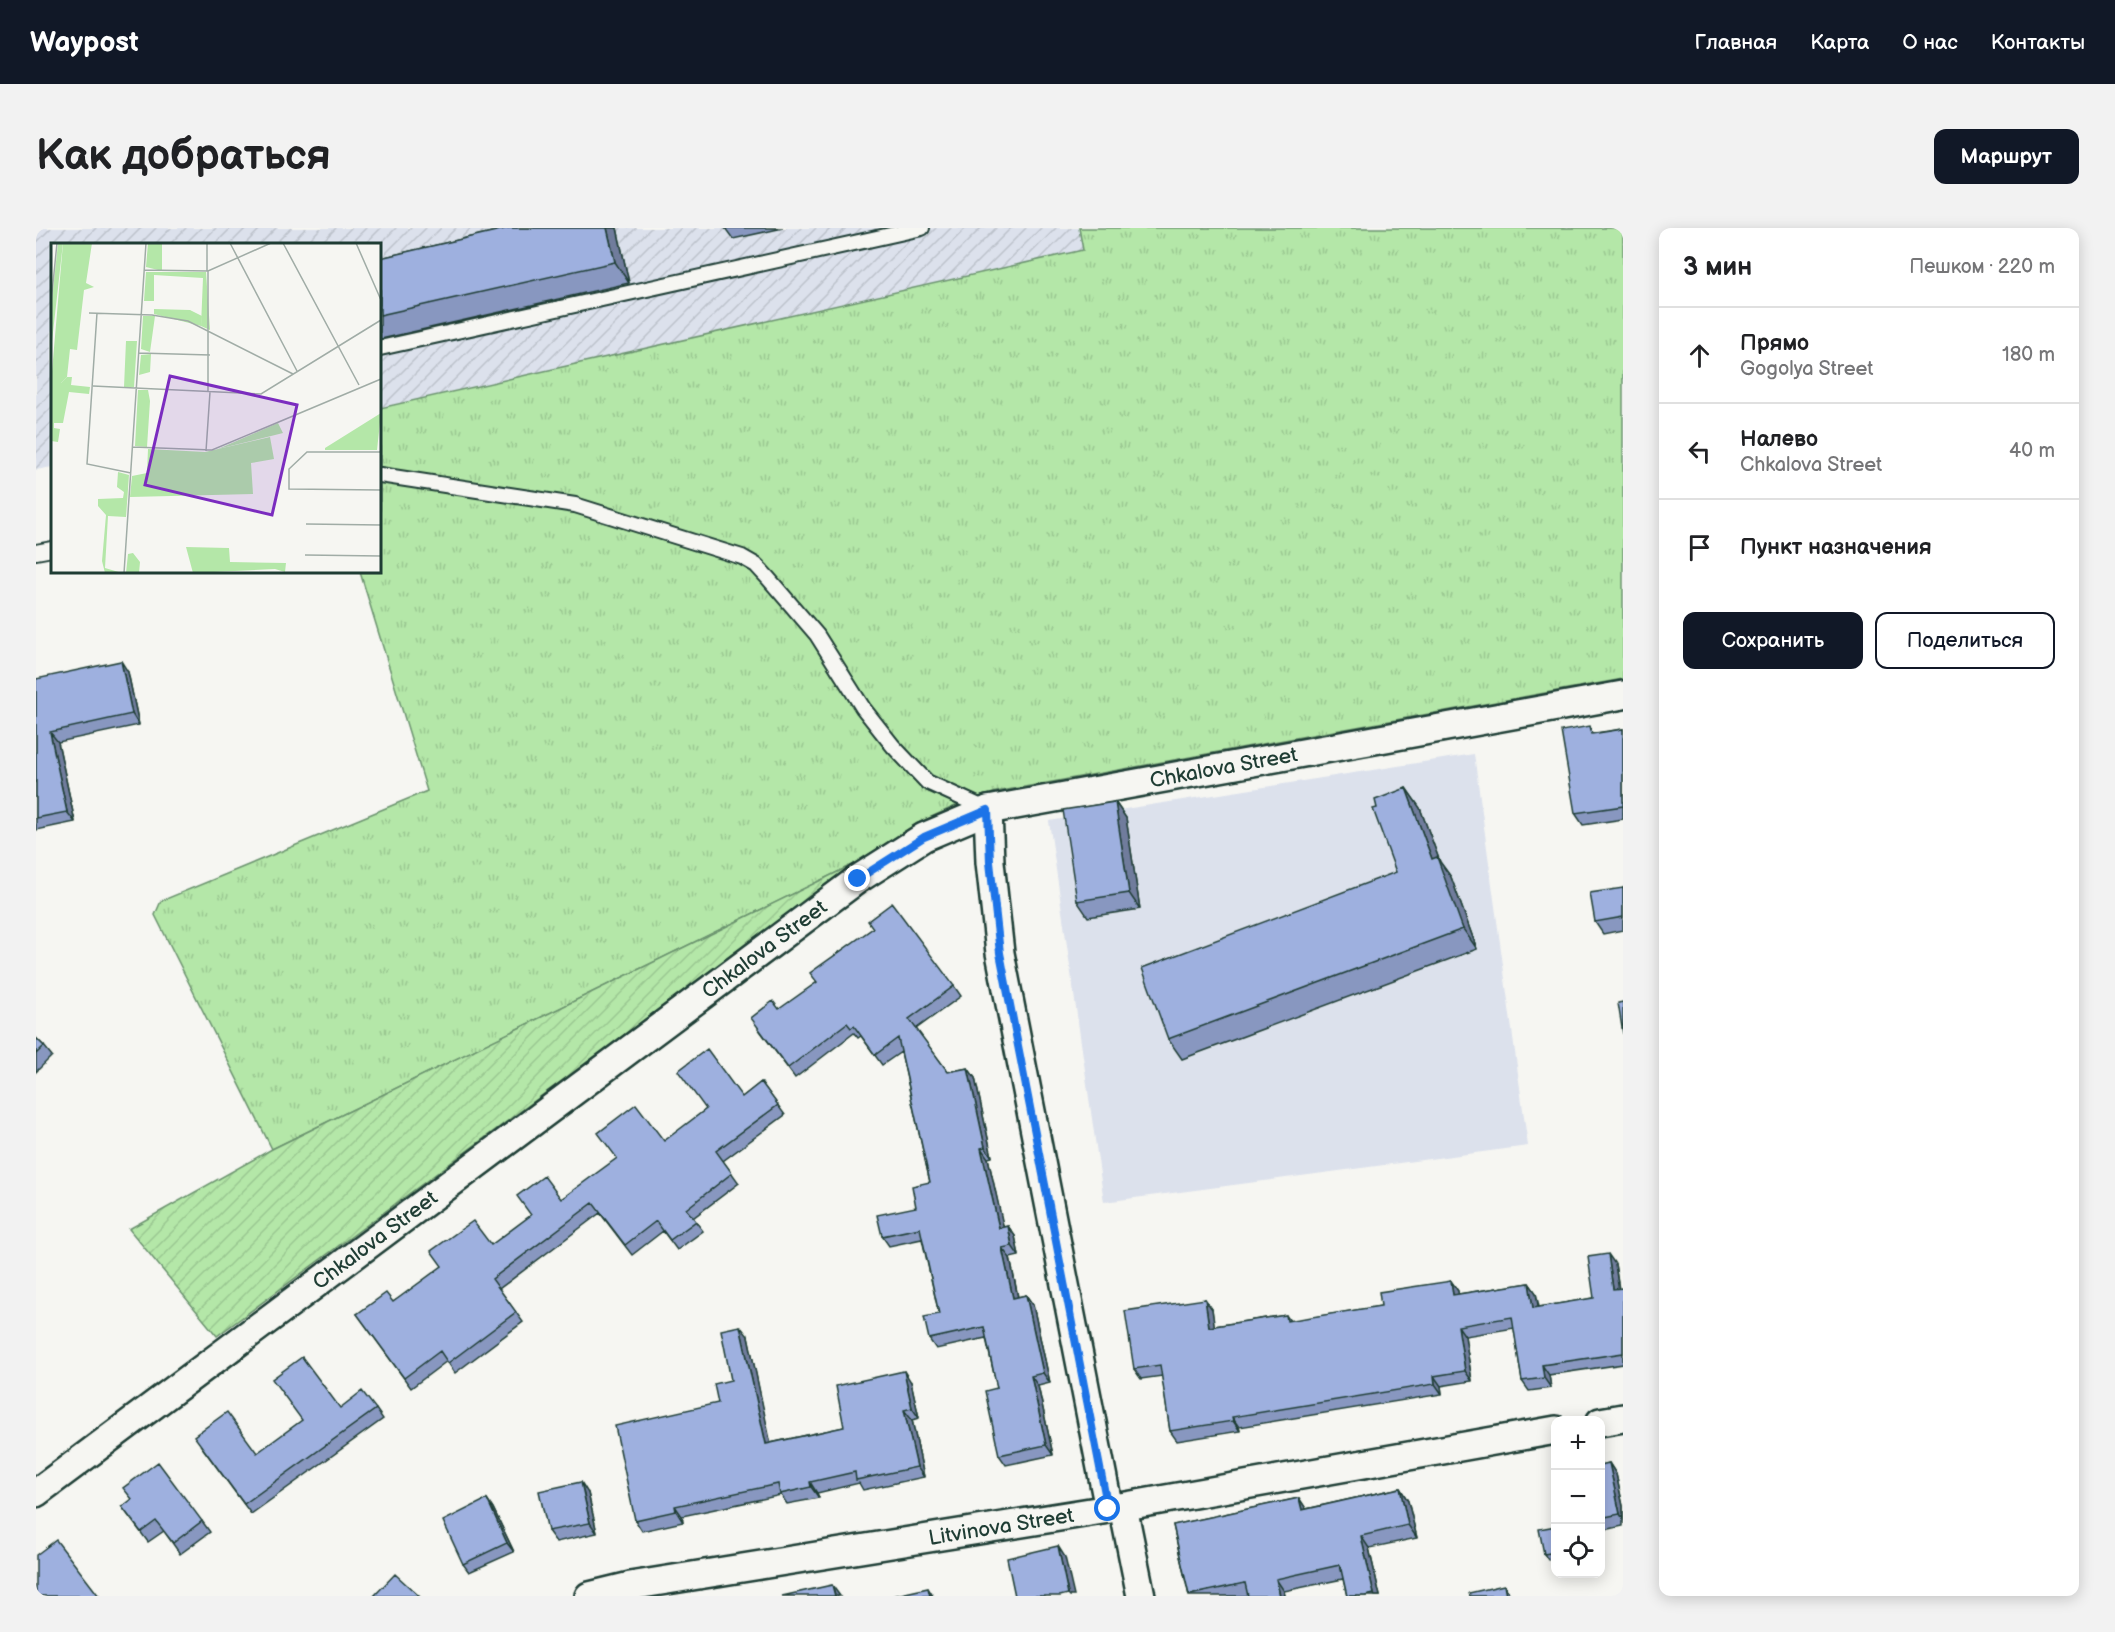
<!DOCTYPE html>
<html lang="ru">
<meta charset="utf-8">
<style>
:root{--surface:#fff;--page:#f2f2f2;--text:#202124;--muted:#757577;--line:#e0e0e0;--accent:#111827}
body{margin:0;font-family:"Balsamiq Sans",sans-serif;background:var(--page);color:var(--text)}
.controls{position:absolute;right:18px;bottom:18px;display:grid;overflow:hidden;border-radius:12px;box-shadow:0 3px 15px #0003}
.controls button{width:54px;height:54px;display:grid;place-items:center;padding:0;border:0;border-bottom:2px solid var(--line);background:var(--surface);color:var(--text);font:30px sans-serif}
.stop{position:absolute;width:18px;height:18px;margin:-14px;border:4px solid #1a73e8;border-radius:50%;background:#fff}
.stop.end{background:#1a73e8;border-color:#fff;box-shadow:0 2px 6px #0008}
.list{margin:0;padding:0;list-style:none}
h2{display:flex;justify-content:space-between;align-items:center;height:78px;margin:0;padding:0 24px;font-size:26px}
h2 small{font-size:20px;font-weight:400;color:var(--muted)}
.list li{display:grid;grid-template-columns:39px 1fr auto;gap:18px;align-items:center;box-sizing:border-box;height:96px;padding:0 24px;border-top:2px solid var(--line)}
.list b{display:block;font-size:22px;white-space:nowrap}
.list p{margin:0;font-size:20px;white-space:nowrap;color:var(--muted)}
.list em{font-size:20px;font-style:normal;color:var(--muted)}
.actions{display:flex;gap:12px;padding:18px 24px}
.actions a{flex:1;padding:14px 0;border:2px solid var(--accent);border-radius:12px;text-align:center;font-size:21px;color:var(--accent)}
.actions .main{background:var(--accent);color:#fff}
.icon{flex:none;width:33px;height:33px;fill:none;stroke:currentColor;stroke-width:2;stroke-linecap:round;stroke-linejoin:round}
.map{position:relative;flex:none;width:1587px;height:1368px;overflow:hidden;border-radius:12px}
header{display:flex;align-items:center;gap:36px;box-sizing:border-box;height:84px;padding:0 30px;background:var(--accent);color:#fff}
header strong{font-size:28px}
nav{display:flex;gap:33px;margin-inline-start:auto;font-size:21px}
.intro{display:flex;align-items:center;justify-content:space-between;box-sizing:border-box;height:144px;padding:0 36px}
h1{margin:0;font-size:42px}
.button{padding:15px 27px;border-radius:12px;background:var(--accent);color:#fff;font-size:21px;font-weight:700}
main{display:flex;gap:36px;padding:0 36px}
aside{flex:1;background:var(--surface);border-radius:12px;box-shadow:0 3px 15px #0003}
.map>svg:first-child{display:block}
.built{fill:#dce1ec}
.industrial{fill:url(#industrial-furrows)}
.grass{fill:url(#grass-tufts);stroke:#6a926e;stroke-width:1.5}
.garden{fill:url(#garden-furrows);stroke:#6a926e;stroke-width:1.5}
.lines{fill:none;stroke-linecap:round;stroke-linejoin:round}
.lane-casing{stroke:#1f3d34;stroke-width:18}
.street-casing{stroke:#1f3d34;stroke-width:32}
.lane{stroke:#f6f6f2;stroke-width:14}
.street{stroke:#f6f6f2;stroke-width:27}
.wall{fill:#8897c0;stroke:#1f3d34;stroke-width:1.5}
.shaded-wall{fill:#6f7b9c;stroke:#1f3d34;stroke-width:1.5}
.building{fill:#9eb0df;stroke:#1f3d34;stroke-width:1.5}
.route{stroke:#1a73e8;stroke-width:8}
.labels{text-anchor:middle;stroke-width:4.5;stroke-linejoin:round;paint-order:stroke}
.street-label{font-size:21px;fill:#1f3d34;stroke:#f6f6f2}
.inset-road{fill:none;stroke:#a0aca6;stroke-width:1.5}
.view{fill:#7b2cbf;fill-opacity:0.15;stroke:#7b2cbf;stroke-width:3}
.inset-edge{fill:none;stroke:#1f3d34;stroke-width:3}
</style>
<header>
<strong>Waypost</strong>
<nav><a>Главная</a><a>Карта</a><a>О нас</a><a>Контакты</a></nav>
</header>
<div class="intro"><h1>Как добраться</h1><a class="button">Маршрут</a></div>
<main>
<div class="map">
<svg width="1587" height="1368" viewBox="0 0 1587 1368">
<defs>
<pattern id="industrial-furrows" width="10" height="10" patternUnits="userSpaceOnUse" patternTransform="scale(1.5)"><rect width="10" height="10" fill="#dce1ec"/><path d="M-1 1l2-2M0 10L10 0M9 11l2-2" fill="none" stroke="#bcc2cb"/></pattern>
<pattern id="grass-tufts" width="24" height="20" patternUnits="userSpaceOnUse" patternTransform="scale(1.5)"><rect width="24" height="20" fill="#b4e7a8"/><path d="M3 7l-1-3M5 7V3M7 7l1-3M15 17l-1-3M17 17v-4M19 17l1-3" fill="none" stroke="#9ac791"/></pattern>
<pattern id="garden-furrows" width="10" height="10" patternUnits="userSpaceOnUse" patternTransform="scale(1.5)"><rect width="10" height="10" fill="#b4e7a8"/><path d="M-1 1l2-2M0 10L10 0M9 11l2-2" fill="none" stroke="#9ac791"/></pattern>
</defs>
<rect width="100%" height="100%" fill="#f6f6f2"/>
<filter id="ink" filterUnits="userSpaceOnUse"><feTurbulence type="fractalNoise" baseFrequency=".0167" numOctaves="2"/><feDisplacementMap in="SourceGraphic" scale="12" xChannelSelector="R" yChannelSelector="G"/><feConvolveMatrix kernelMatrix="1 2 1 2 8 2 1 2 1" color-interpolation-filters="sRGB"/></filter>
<g filter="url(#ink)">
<!-- built -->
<path class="built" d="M1438 526 1492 918 1068 974 1013 593Z"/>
<!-- industrial -->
<path class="industrial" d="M0 0H1043L1048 22 344 180V16H16V239L0 242Z"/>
<!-- grass -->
<path class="grass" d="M1043 0H1587V451L960 564 917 579 880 596 820 635 236 921 119 687 125 673 391 563 324 344H344V180L1047 22Z"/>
<!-- garden -->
<path class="garden" d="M820 635 181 1108 93 1001 236 921Z"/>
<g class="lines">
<defs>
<path id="lane" d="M344 120 886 0
M344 247 539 277 706 329 720 337 732 350 781 407 827 480 857 518 891 554 950 581
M0 324 16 321"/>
<g id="street">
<path d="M952 582 954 634 964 725 1073 1281"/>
<path d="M1564 1194 1587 1190"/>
<path id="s1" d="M0 1265 822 651 888 609 952 582 1587 467"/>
<path d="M1087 1279 1105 1368"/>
<path id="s2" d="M553 1368 594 1358 1073 1281 1520 1202"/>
</g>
</defs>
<!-- lane casing -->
<use href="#lane" class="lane-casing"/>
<!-- street casing -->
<use href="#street" class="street-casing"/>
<!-- lane -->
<use href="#lane" class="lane"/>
<!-- street -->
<use href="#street" class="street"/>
</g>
<!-- wall -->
<path class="wall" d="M473 0H581L593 55 345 111 344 109V30Z
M689 0H747L697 11Z
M92 444 103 497 22 514 39 594 0 602V451Z
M1587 501V591L1547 597 1539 585 1559 505Z
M1370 560 1384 580 1404 634 1415 649 1441 721 1146 831 1132 811 1360 644 1341 580Z
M1079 574 1090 590 1104 681 1052 689 1041 673Z
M1587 660V702L1567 706 1559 694Z
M918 758 925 768 880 801 912 844 932 840 939 850 956 929 952 930 967 999 972 998 979 1008 983 1028 974 1030 982 1069 990 1067 997 1077 1014 1155 1002 1158 1017 1227 970 1237 963 1227 961 1160 950 1110 900 1121 893 1111 903 1086 886 1011 853 1018 846 1008 880 979 894 954 865 824 846 837 825 808 822 810 818 805 759 850 722 800 743 781Z
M0 810 8 818 16 828 0 844Z
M725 854 749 887 687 933 703 955 657 990 667 1003 641 1022 627 1003 596 1027 564 985 463 1061 487 1094 419 1145 411 1133 375 1160 321 1086 357 1074 455 1017 525 971 706 869Z
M1579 1036 1583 1061 1587 1060V1136L1513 1147 1515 1160 1493 1163 1486 1153 1478 1100 1429 1108 1436 1153 1405 1158 1406 1166 1203 1199 1204 1203 1141 1213 1134 1203 1126 1148 1105 1151 1098 1141 1169 1071 1176 1081 1178 1098 1250 1087 1254 1093 1345 1078 1415 1053 1422 1063V1066L1493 1055 1500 1065 1503 1079 1558 1070Z
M712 1108 734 1215 808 1199 875 1154 883 1190 876 1192 888 1249 827 1262 823 1255 781 1265 783 1270 751 1276 745 1267 646 1288 647 1294 606 1303 599 1292 682 1175 695 1152Z
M304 1180 340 1181 347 1191 215 1286 165 1218 221 1225Z
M1573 1235 1580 1246 1587 1278V1298L1564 1303V1237Z
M1364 1260 1372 1273 1381 1310 1333 1320 1344 1368H1311L1307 1351 1248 1363 1249 1368H1153L1137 1297 1263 1270 1270 1281Z
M552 1265 561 1305 520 1314 512 1303Z
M451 1271 457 1280 478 1324 433 1344 427 1336Z
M86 1279 166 1293 174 1304 144 1326 128 1303 112 1314Z
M1520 1298V1330L1512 1332 1508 1326Z"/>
<!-- shaded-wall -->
<path class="shaded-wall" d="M571 0H581L593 55 579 34Z
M85 433 92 444 103 497 96 486Z
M14 504 22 514 39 594 31 584Z
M1370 560 1384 580 1404 634 1415 649 1441 721 1427 701 1396 631Z
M1079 574 1090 590 1104 681 1093 665Z
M932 840 939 850 956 929 949 919Z
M945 920 952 930 970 1010 963 1000Z
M972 998 979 1008 983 1028 976 1018Z
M966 1020 974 1030 984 1080 977 1070Z
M1572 1026 1579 1036 1584 1071 1577 1061Z
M1415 1053 1422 1063 1424 1077 1417 1067Z
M1493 1055 1500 1065 1504 1090 1497 1080Z
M990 1067 997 1077 1014 1155 1007 1145Z
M1169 1071 1176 1081 1180 1109 1173 1099Z
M704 1098 712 1108 737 1226 730 1216Z
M1422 1098 1429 1108 1436 1153 1429 1143Z
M1506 1137 1513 1147 1515 1160 1508 1150Z
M868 1143 875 1154 883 1190 876 1180Z
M995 1148 1002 1158 1017 1227 1010 1217Z
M1398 1148 1405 1158 1406 1166 1399 1156Z
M868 1182 876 1192 888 1249 881 1239Z
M1196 1189 1203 1199 1204 1203 1197 1193Z
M1573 1235 1580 1246 1587 1278V1291L1584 1286Z
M545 1254 552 1265 561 1305 554 1295Z
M774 1254 781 1265 783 1270 775 1259Z
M1364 1260 1372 1273 1381 1310 1372 1297Z
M1263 1270 1271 1282H1266Z
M451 1271 457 1280 478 1324 471 1315Z
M639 1278 646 1288 647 1294 640 1283Z
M1325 1308 1333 1320 1344 1368H1339L1338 1366Z
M1022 1318 1029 1329 1038 1368H1034L1032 1366Z
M1240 1351 1248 1363 1249 1368H1244Z
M796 1357 804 1368H799Z
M1468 1357 1475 1368H1470Z
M892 1360 897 1368H894Z"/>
<!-- building -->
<path class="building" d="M473 0H571L579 34 344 87V30Z
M85 433 96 486 14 504 31 584 0 590V451Z
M1554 498 1556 506 1587 501V578L1539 585 1525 503Z
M1370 560 1396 631 1401 629 1427 701 1132 811 1106 740 1360 644 1337 581 1341 580 1339 572Z
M1079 574 1093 665 1041 673 1027 582Z
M1587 660V689L1559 694 1554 665Z
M856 675 918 758 873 791 912 844 932 840 949 919 945 920 963 1000 972 998 976 1018 966 1020 977 1070 990 1067 1007 1145 995 1148 1010 1217 963 1227 949 1163 961 1160 948 1099 893 1111 888 1089 903 1086 884 1000 846 1008 841 987 880 979 876 958 894 954 862 810 839 827 818 798 815 800 811 795 752 840 715 790 737 773 743 781 781 754 774 745 837 700 832 693Z
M1587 774V806L1582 775Z
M0 810 8 818 0 826Z
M671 821 706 869 725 854 742 877 680 923 696 945 650 981 660 993 634 1012 620 993 589 1017 557 975 456 1051 480 1084 412 1135 404 1123 368 1150 321 1086 350 1065 357 1074 406 1038 395 1023 437 993 455 1017 495 987 481 968 508 948 525 971 581 930 562 905 600 876 628 913 670 881 642 843Z
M1572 1026 1577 1061 1587 1060V1125L1506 1137 1508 1150 1486 1153 1476 1089 1422 1098 1429 1143 1398 1148 1399 1156 1196 1189 1197 1193 1134 1203 1124 1137 1098 1141 1089 1083 1169 1071 1173 1099 1250 1087 1251 1093 1345 1078 1343 1064 1415 1053 1417 1067 1493 1055 1497 1080 1558 1070 1552 1029Z
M704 1098 730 1216 808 1199 800 1158 868 1143 876 1180 868 1182 881 1239 820 1252 819 1244 774 1254 775 1259 744 1266 742 1256 639 1278 640 1283 599 1292 579 1198 682 1175 678 1156 695 1152 685 1102Z
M266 1129 304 1180 326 1163 340 1181 208 1276 158 1208 191 1184 221 1225 266 1192 236 1151Z
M122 1234 166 1293 137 1315 120 1293 105 1304 86 1279 96 1271 87 1260Z
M1573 1235 1584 1286 1564 1290V1237Z
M545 1254 554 1295 512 1303 503 1263Z
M1364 1260 1372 1297 1325 1308 1338 1366 1329 1368H1311L1304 1337 1240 1351 1244 1368H1212L1209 1355 1153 1367 1137 1297 1263 1270 1266 1282Z
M451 1271 471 1315 427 1336 407 1293Z
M1520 1298V1324L1508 1326 1503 1301Z
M20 1312 63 1368H0V1327Z
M1022 1318 1032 1366 1024 1368H979L971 1330Z
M359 1346 383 1368H338Z
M796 1357 799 1368H746Z
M1468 1357 1470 1368H1434L1433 1365Z
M892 1360 894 1368H856Z"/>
</g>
<g class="lines" filter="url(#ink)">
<!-- route -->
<path class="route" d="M822 651 888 609 952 582 954 634 964 725 1072 1281"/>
</g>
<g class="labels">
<!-- street labels -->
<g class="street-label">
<text dy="7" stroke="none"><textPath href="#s1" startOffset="1413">Chkalova Street</textPath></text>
<text dy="7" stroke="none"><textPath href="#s1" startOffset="909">Chkalova Street</textPath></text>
<text dy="7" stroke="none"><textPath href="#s1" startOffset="423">Chkalova Street</textPath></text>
<text dy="7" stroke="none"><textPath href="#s2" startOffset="418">Litvinova Street</textPath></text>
</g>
</g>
<!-- overview -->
<g transform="translate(15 15)">
<rect width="330" height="330" fill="#f6f6f2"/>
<path d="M7 0H12L0 107V66ZM97 0H111V28L95 24ZM95 29H155L159 87 150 83 152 35 103 32V58H93ZM92 73H104L99 109 90 106ZM75 98H86L83 144H73ZM100 111 99 129 88 132 90 112ZM16 134H21L20 142 39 144 38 151 18 149 12 180H3V185L9 186 7 199 0 198V140H10ZM87 147H97L99 158 96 204 84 203ZM330 170 326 207H274V205ZM219 194 223 216 200 220 202 251 79 254 81 233 96 230 97 206 154 209ZM67 229 78 232 75 274 57 273 54 325 71 330H54L51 318 55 272 47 263V256L72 255 73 249 66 244ZM135 304 178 305 179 319 235 320 234 329 224 326 142 330ZM82 310 89 319 88 330H75L77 311Z" fill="#b4e7a8"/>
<path d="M12 0H41L35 40 43 44 33 47 26 107 19 106 16 134 10 140H0Z" fill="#b4e7a8"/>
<path d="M103 66 139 67 151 73 150 83 103 71ZM227 180 232 190 167 206Z" fill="#b4e7a8"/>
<path class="inset-road" d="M179 0 246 128M232 0 308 142M305 0 330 57M93 27 157 28 220 0M156 28V0M157 28V149M0 60 6 0M38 70 101 72 137 78 242 131M46 70 36 221 80 230M88 110 159 112M42 143 210 151 330 77M82 204 161 207 330 136M155 208 159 149M330 209H256L238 226V246L330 247M255 281 330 282M254 312 330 313M73 330 95 0"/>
<path class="view" d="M119 133 246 162 221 272 94 242Z"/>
<rect width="330" height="330" class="inset-edge"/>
</g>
</svg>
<div class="controls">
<button>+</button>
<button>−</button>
<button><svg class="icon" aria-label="locate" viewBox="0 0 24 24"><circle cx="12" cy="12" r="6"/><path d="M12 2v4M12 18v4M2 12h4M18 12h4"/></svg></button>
</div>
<div class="stop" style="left:1072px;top:1281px"></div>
<div class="stop end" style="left:822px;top:651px"></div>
</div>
<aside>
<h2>3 мин<small>Пешком · 220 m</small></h2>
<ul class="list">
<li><svg class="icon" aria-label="ahead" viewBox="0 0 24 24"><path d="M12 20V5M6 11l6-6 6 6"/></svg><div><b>Прямо</b><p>Gogolya Street</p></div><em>180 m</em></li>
<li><svg class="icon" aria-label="left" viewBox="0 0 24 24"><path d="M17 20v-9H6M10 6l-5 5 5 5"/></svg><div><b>Налево</b><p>Chkalova Street</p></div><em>40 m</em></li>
<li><svg class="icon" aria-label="arrive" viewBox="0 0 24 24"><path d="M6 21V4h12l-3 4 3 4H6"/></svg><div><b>Пункт назначения</b></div></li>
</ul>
<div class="actions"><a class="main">Сохранить</a><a>Поделиться</a></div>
</aside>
</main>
